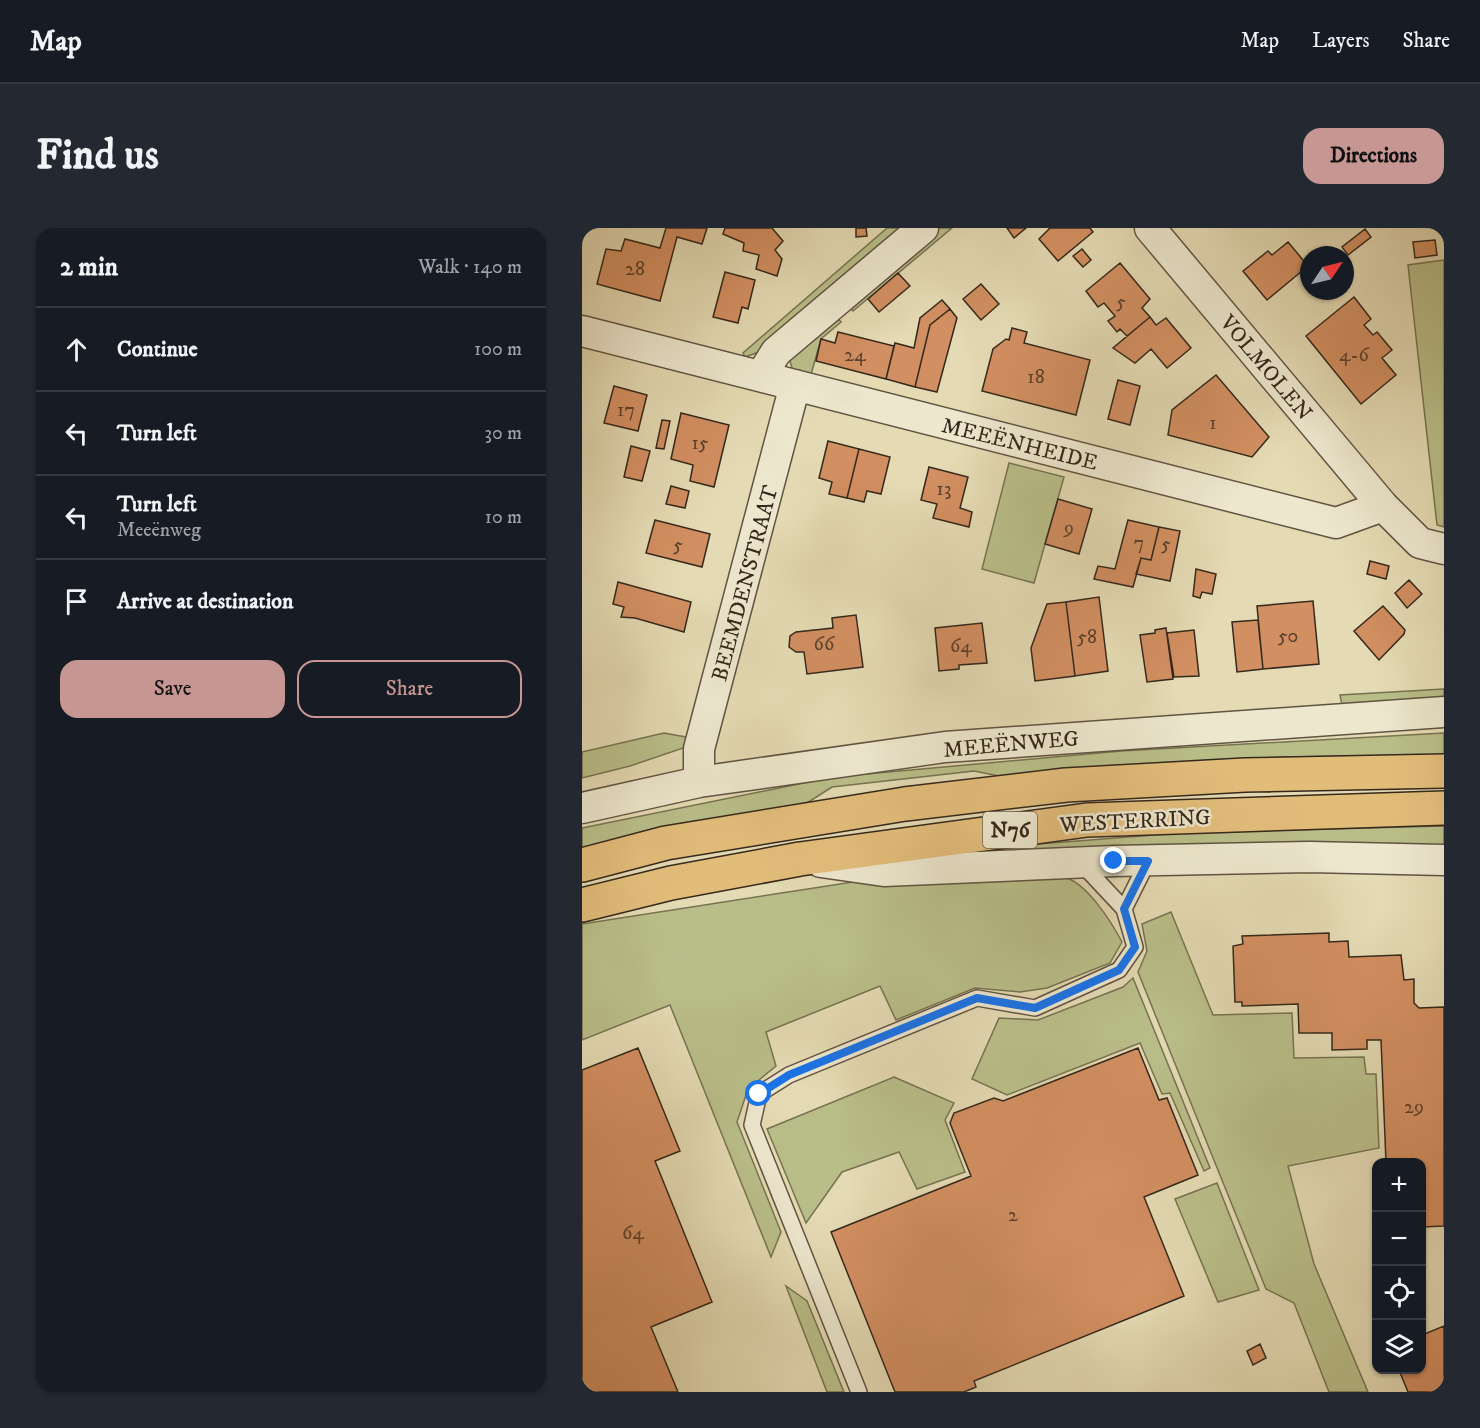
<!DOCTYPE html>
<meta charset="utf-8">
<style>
:root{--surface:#171b24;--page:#242831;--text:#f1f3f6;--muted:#9ea1a6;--line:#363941;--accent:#c59692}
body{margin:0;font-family:"IM FELL DW Pica",serif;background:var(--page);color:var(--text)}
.controls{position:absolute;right:18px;bottom:18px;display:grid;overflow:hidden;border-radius:12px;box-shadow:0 2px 4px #0004}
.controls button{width:54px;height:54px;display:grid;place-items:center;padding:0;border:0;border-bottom:2px solid var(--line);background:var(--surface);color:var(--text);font:30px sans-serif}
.compass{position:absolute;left:718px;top:18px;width:54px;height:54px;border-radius:50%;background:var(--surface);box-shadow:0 2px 4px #0004;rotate:55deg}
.stop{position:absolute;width:18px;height:18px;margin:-14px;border:4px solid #1a73e8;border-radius:50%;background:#fff}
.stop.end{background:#1a73e8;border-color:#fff;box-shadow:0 2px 6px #0008}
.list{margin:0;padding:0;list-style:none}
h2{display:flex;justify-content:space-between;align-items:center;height:78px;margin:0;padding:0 24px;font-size:26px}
h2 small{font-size:20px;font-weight:400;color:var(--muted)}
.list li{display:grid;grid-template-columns:39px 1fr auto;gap:18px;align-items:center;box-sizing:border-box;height:84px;padding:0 24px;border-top:2px solid var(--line)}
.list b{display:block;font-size:22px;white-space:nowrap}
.list p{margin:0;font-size:20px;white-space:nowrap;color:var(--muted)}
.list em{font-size:20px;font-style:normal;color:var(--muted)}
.actions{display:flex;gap:12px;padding:18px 24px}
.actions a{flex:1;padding:14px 0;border:2px solid var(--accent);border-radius:18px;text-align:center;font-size:21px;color:var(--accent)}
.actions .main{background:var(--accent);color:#111}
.icon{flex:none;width:33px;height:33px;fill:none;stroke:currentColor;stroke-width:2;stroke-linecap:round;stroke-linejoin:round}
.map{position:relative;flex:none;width:862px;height:1164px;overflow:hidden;border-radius:18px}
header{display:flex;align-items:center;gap:36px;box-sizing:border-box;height:84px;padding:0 30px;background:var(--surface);border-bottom:2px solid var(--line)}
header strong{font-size:28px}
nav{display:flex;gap:33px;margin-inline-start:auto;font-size:21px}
.intro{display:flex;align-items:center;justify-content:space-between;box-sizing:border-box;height:144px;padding:0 36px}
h1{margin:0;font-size:42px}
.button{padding:15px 27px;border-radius:18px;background:var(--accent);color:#111;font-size:21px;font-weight:700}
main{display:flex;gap:36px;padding:0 36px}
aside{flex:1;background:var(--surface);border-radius:18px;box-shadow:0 2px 4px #0004}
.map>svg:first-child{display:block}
.green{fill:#b9be89;stroke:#777352;stroke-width:1.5}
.building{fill:#d28f61;stroke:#35281c;stroke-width:1.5}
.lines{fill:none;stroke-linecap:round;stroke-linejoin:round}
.lane-casing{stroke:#615442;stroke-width:18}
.street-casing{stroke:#615442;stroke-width:33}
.highway-casing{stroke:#35281c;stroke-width:36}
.lane{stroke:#ede7ce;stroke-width:15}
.street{stroke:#ede7ce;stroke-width:30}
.highway{stroke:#e2bd7a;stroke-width:33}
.route{stroke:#1a73e8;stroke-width:8}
.labels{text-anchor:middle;stroke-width:5;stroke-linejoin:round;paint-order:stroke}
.number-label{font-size:20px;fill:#5c422d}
.shield{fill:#ede7ce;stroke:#6c6151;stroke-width:1.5}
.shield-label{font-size:21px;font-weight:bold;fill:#35281c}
.street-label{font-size:22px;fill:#35281c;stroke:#ede7ce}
</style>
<header>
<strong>Map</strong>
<nav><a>Map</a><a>Layers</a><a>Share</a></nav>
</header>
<div class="intro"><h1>Find us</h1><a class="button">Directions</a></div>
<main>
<aside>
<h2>2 min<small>Walk · 140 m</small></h2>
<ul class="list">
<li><svg class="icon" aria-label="ahead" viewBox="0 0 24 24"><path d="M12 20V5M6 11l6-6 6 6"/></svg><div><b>Continue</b></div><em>100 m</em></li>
<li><svg class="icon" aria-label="left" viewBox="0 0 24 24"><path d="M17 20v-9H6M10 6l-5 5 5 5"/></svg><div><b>Turn left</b></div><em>30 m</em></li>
<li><svg class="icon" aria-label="left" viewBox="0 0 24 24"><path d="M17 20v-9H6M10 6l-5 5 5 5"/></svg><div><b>Turn left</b><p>Meeënweg</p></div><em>10 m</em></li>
<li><svg class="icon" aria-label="arrive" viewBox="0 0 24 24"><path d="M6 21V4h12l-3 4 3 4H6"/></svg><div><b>Arrive at destination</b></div></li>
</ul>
<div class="actions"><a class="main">Save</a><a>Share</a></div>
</aside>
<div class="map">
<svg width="862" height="1164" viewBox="0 0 862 1164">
<rect width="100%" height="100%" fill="#e4dab3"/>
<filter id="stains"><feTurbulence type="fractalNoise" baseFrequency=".00333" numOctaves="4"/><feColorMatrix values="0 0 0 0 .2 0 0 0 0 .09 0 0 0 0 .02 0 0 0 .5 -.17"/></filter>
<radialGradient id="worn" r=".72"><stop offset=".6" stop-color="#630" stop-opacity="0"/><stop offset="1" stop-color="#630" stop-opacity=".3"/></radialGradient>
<!-- green -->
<path class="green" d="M305 0H325L194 111 174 125 163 129 161 125Z
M352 0H370L271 83 264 75Z
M862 32V299L855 297 826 37Z
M252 86 259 94 239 111 228 150 211 143 207 130Z
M427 235 482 249 452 355 400 341Z
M862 461V472L760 477 758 467Z
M82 505 109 510 110 517 48 538 0 550V524Z
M862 505V527L698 529 417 548 392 543 250 559 225 575 0 621V600L251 549 539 523Z
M862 598V627L403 629 398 623 404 620 598 605Z
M429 647C446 648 465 645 481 649 504 653 530 695 540 714L528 735 465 760 438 764 393 760 314 792 298 758 184 804 194 838 166 861 155 894 199 1004 189 1029 88 777 0 812V696L271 654Z
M589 684 631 787 710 785 712 830 782 829 784 846H794L797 920 706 938 732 1036 786 1164H747L712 1075 684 1061 556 744 565 723 560 696Z
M551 750 628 940 622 943 588 865 580 866 558 815 425 867 390 851 417 790 456 792 541 759Z
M312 849 372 875 363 892 383 944 335 961 317 924 260 944 224 995 185 901Z
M635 955 677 1062 636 1074 593 971Z
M204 1058 225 1073 262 1164H245Z"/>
<!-- building -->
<path class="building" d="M84 0H125L120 16 95 9 78 73 15 56 24 21 39 23 43 11 78 20Z
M143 0H190L201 13 193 22 200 31 195 48 174 41 177 27 161 23 162 15 141 6Z
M274 0H284L285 8 274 9Z
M425 0H444L432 10Z
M468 0H508L511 4 476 33 457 11Z
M783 1 789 9 766 27 760 19Z
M853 12 855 27 833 30 831 14Z
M706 14 726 38 685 72 661 43 686 23 690 27Z
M500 21 509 32 501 39 491 28Z
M538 35 568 71 560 80 568 89 545 108 538 101 535 104 526 93 533 88 522 75 516 79 504 63Z
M143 44 173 52 166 81 160 79 156 95 131 89Z
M316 45 328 58 297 84 286 71Z
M399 56 417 76 399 92 381 71Z
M772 69 789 91 782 97 791 107 795 104 810 122 800 130 814 147 779 176 724 108Z
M360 72 368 81 348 97 333 159 304 151 313 115 332 120 338 90Z
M368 81 375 90 355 164 333 159 348 97Z
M568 89 574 97 584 90 609 120 585 140 569 121 553 135 531 120Z
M430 100 445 104 442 115 508 132 494 187 400 163 411 121 424 111 427 112Z
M256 104 312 118 304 151 234 133 239 111 253 115Z
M634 147 687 209 670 229 586 207 590 182Z
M536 152 558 158 548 197 526 191Z
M32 158 65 167 56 203 22 195Z
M99 185 147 197 132 259 108 253 111 237 89 231Z
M80 192 88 193 82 221 74 220Z
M246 213 277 221 265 270 247 266 250 254 237 250Z
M49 218 68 223 60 253 42 249Z
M277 221 308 229 299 266 285 263 282 274 265 270Z
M347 239 386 249 378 280 390 284 387 299 351 290 355 276 339 272Z
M89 258 107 263 103 280 84 276Z
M476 271 510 281 497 326 463 316Z
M73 292 128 306 120 339 64 325Z
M546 292 577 299 569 332 559 330 551 359 512 351 516 338 533 341Z
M577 299 598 303 588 353 554 346 559 330 569 332Z
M788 333 807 338 804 351 785 346Z
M614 341 634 346 630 366 620 364 618 370 611 368Z
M827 352 840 366 825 380 813 365Z
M36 354 109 374 102 404 53 390 39 389 42 379 31 376Z
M517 369 526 443 493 448 484 374Z
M731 373 737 436 681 441 675 378Z
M484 374 493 448 453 453 449 420 465 376Z
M801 378 823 402 822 406 797 432 772 403Z
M274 387 281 439 225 446 222 424H214L207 419 208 408 214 404 251 400 250 390Z
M676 392 681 441 655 444 650 394Z
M400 395 405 435 377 437V441L357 443 353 400Z
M584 400 591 451 565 454 558 407 573 405V402Z
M612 402 617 448 592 449 585 405Z
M747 705V714L766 713 767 729 819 727 822 752 832 751V775L837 780 862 779V998L840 999V934H804L799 812H785V821L750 822V805H717L716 776 660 778V774H653L651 718 661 716 660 708Z
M56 820 98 923 73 933 130 1074 69 1099 96 1164H0V842Z
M556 820 577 872 585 870 616 947 562 969 602 1068 392 1153 394 1159 382 1164H313L249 1004 389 948 368 895 372 885 412 870 421 873Z
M862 1098V1164H826L817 1142H840V1107Z
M678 1116 684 1130 671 1137 665 1123Z"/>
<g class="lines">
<defs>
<path id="lane" d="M542 681 566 633
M277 1164 170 897 177 866 207 847 395 770 453 780 537 742 553 719 542 681 499 635"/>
<path id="street" d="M568 0 801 278 838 315 862 321
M0 103 754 295 801 278
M179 148 194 124 341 0
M117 554V521L213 157
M0 580 117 554 363 519 862 484
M239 634 302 643 532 633 728 629 862 632"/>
<path id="highway" d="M0 637 84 615 323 576 484 557 663 547 862 543
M0 677 89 655 218 631 505 592 862 580"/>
</defs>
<!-- lane casing -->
<use href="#lane" class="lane-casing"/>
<!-- street casing -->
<use href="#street" class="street-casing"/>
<!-- highway casing -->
<use href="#highway" class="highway-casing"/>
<!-- lane -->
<use href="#lane" class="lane"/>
<!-- street -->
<use href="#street" class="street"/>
<!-- highway -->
<use href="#highway" class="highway"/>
</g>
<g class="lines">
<!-- route -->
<path class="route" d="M177 866 207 847 395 770 453 780 537 742 553 719 542 681 566 633H532"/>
</g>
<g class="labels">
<!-- number labels -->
<g class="number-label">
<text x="53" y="47">28</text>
<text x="539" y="80">5</text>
<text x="273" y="133">24</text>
<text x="772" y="133">4-6</text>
<text x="454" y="155">18</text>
<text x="44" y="188">17</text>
<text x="631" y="201">1</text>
<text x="118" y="221">15</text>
<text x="362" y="267">13</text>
<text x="487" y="306">9</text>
<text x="557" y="321">7</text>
<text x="584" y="322">5</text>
<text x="96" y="323">5</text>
<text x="706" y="414">50</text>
<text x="505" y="415">58</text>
<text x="242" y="422">66</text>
<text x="379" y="424">64</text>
<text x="832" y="885">29</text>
<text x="431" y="993">2</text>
<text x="51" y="1011">64</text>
</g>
<!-- shield labels -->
<rect class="shield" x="401" y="584" width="54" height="36" rx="4.5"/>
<g class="shield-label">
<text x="428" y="609">N76</text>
</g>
<!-- street labels -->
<g class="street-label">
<text transform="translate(685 139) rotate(50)" y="8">VOLMOLEN</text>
<text transform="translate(438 215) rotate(14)" y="8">MEEËNHEIDE</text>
<text transform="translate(162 355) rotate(-75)" y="8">BEEMDENSTRAAT</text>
<text transform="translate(429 515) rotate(-5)" y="8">MEEËNWEG</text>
<text transform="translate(553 592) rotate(-3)" y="8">WESTERRING</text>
</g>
</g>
<rect width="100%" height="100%" filter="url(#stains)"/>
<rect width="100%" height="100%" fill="url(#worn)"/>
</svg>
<div class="controls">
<button>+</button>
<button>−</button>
<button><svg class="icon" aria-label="locate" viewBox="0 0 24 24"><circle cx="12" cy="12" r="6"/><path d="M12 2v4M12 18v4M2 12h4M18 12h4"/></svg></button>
<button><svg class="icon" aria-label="layers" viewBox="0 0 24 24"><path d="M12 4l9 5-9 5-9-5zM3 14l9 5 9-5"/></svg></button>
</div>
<svg class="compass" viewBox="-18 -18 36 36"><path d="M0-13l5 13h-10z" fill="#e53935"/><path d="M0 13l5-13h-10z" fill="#9ea1a6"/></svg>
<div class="stop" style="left:177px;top:866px"></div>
<div class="stop end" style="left:532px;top:633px"></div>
</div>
</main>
